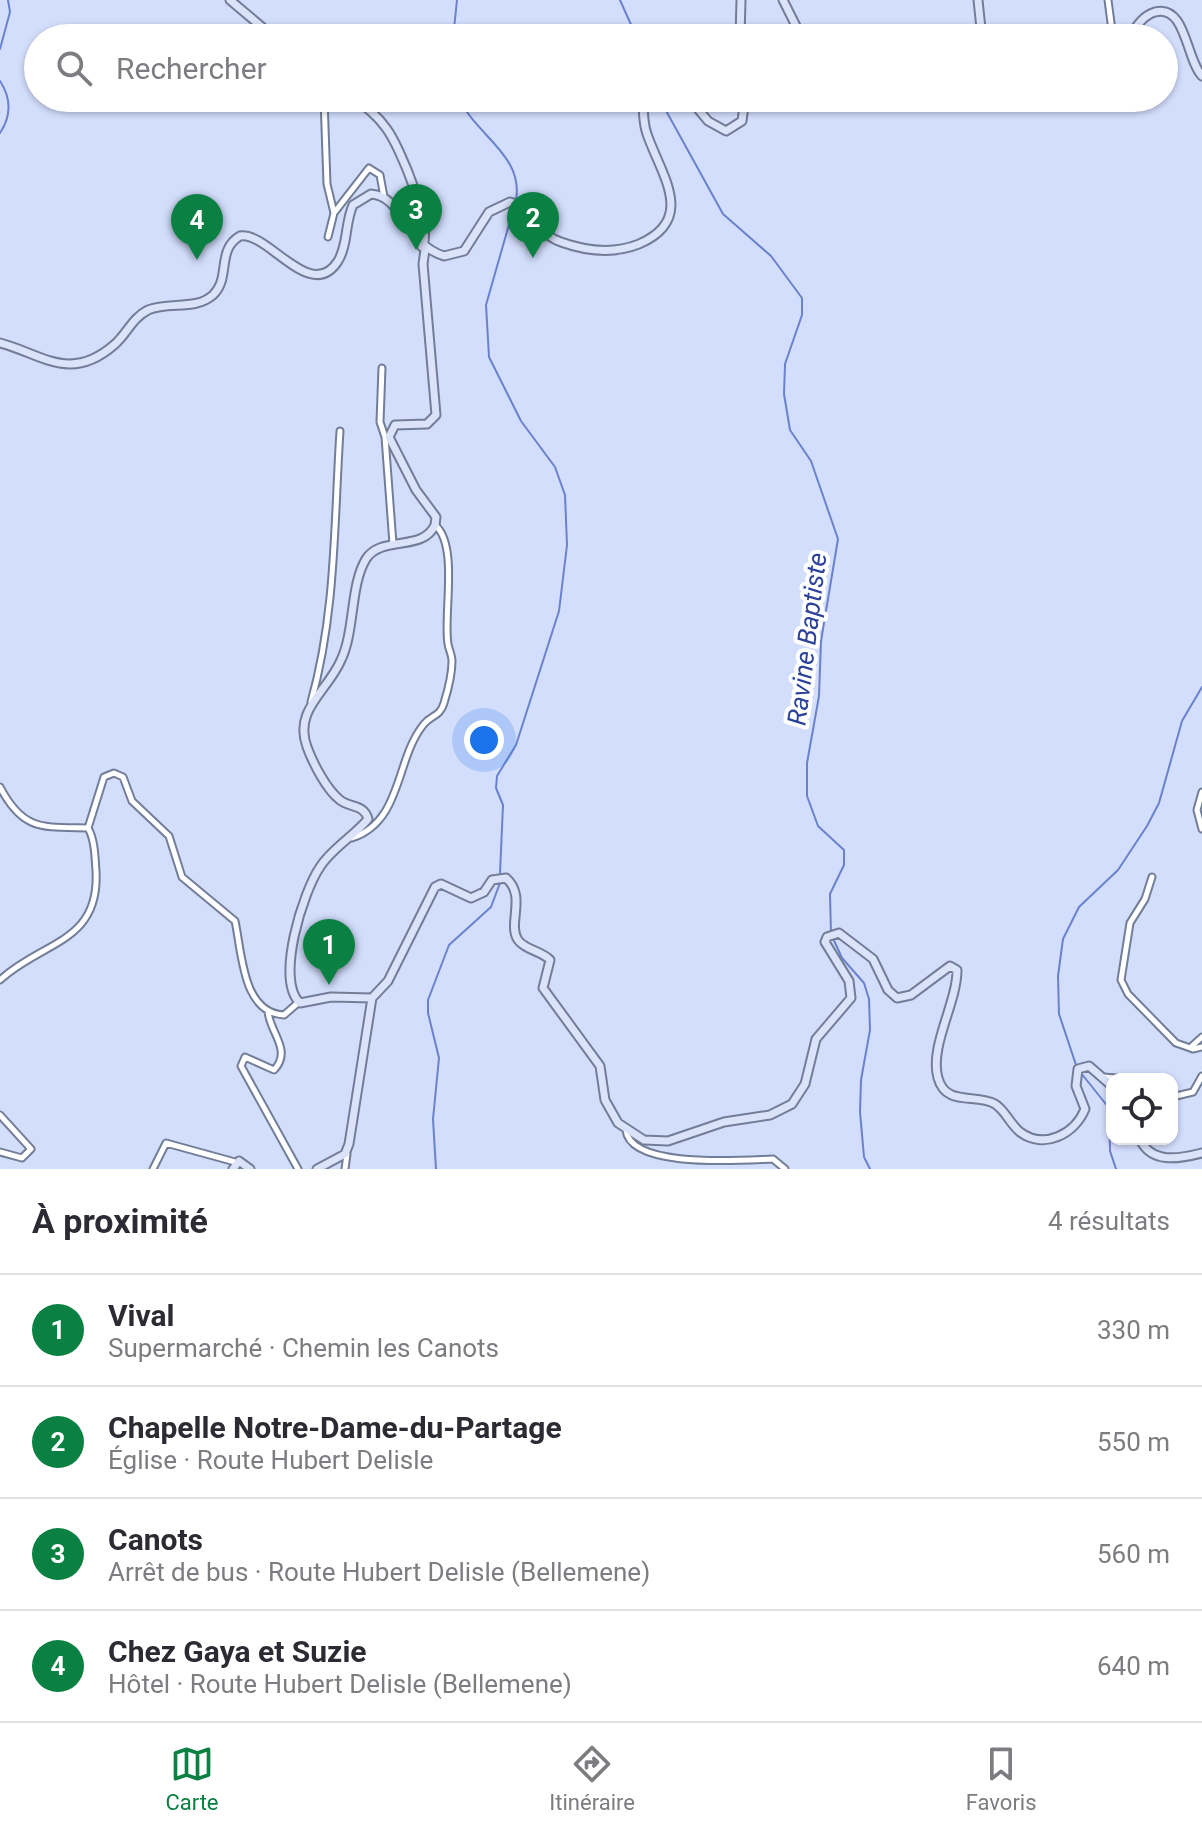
<!DOCTYPE html>
<html lang="fr">
<meta charset="utf-8">
<style>
:root{--surface:#fff;--page:#f7f7f7;--text:#2b2b33;--muted:#7c7c81;--line:#e1e1e2;--accent:#0b8043}
body{margin:0;font-family:Roboto,sans-serif;background:var(--page);color:var(--text)}
.controls{position:absolute;right:24px;bottom:24px;display:grid;overflow:hidden;border-radius:16px;box-shadow:0 2px 6px #0004}
.controls button{width:72px;height:72px;display:grid;place-items:center;padding:0;border:0;border-bottom:2px solid var(--line);background:var(--surface);color:var(--text);font:40px sans-serif}
.you{position:absolute;left:484px;top:740px;width:28px;height:28px;margin:-20px;border:6px solid #fff;border-radius:50%;background:#1a73e8;box-shadow:0 0 0 12px #1a73e833}
.badge{display:grid;place-items:center;width:52px;height:52px;border-radius:50%;background:var(--accent);color:#fff;font-size:26px;font-weight:700}
.pin{position:absolute;translate:-50% -66px;filter:drop-shadow(0 2px 4px #0008)}
.pin::after{content:'';position:absolute;top:42px;width:28px;height:24px;background:inherit;clip-path:polygon(0 0,100% 0,50% 100%)}
.list{margin:0;padding:0;list-style:none}
h2{display:flex;justify-content:space-between;align-items:center;height:104px;margin:0;padding:0 32px;font-size:34px}
h2 small{font-size:26px;font-weight:400;color:var(--muted)}
.list li{display:grid;grid-template-columns:52px 1fr auto;gap:24px;align-items:center;box-sizing:border-box;height:112px;padding:0 32px;border-top:2px solid var(--line)}
.list b{display:block;font-size:30px;white-space:nowrap}
.list p{margin:0;font-size:26px;white-space:nowrap;color:var(--muted)}
.list em{font-size:26px;font-style:normal;color:var(--muted)}
.icon{flex:none;width:44px;height:44px;fill:none;stroke:currentColor;stroke-width:2;stroke-linecap:round;stroke-linejoin:round}
.map{position:relative;flex:none;width:1202px;height:1169px;overflow:hidden}
.search{position:absolute;background:var(--surface);box-shadow:0 2px 6px #0004;left:24px;right:24px;top:24px;height:88px;display:flex;align-items:center;gap:20px;box-sizing:border-box;padding:0 28px;border-radius:44px;color:var(--muted);font-size:30px}
.sheet{height:552px;background:var(--surface)}
nav{display:flex;justify-content:space-around;align-items:center;box-sizing:border-box;height:112px;border-top:2px solid var(--line);background:var(--surface);font-size:22px;color:var(--muted)}
nav a{display:grid;justify-items:center;gap:4px}
nav .on{color:var(--accent)}
.map>svg:first-child{display:block}
.lines{fill:none;stroke-linecap:round;stroke-linejoin:round}
.stream{stroke:#6a82cc;stroke-width:2}
.street-casing{stroke:#727d98;stroke-width:9}
.secondary-casing{stroke:#727d98;stroke-width:11}
.street{stroke:#fff;stroke-width:5}
.secondary{stroke:#dbe3fb;stroke-width:7}
.labels{text-anchor:middle;stroke-width:8;stroke-linejoin:round;paint-order:stroke}
.water-label{font-size:26px;font-style:italic;fill:#2c419a;stroke:#fff}
</style>
<div class="map">
<svg width="1202" height="1169" viewBox="0 0 1202 1169">
<rect width="100%" height="100%" fill="#d3defd"/>
<g class="lines">
<!-- stream -->
<path class="stream" d="M620 0 637 38
M453 38 457 0
M0 49 10 12 8 0
M0 81C11 98 12 115 0 133
M459 98C475 135 524 155 516 200
M659 98 723 214 771 256 802 298V315L785 364 784 394 790 430 811 461 838 539 821 641 819 696 807 763V796L818 826 844 850V865L830 894 831 934 842 958 864 983 869 999 870 1030 861 1080 860 1112 864 1157 870 1169
M500 873 503 805 496 788 497 776 516 745 559 611 567 545 565 495 555 467 521 421 489 357 486 305 514 207
M1077 1068 1059 1014 1058 976 1063 939 1079 907 1118 870 1147 826 1159 803 1182 721 1202 687
M1081 1073 1109 1108 1110 1151 1116 1169
M436 1169 433 1119 439 1058 428 1013V1000L449 945 491 907 500 883"/>
<defs>
<path id="street" d="M1108 0 1113 38
M324 98 327 184 334 213 369 168 380 175 384 197
M328 237 334 213
M382 368 380 422 385 437 393 544
M311 702C336 613 334 523 340 431
M0 787C23 831 42 827 88 828L104 777 114 773 123 777 132 801 169 836 182 877 235 921C242 952 242 1013 284 1015L299 1002
M1202 792 1197 810 1202 829
M352 838C403 821 395 759 424 724 431 715 440 717 444 703 448 690 452 675 452 661 452 655 449 650 448 644 443 615 459 545 435 525
M1152 877 1145 899 1130 923 1121 980 1128 994 1176 1043 1193 1049
M0 980C42 941 100 943 96 871 95 858 95 840 88 828
M268 1011C269 1032 293 1050 274 1070L245 1057 241 1066 298 1169
M1202 1037 1192 1046 1193 1049 1202 1047
M1103 1077 1129 1079
M1172 1097 1193 1092 1202 1076
M0 1115 31 1149 22 1158 0 1152
M626 1130C630 1169 741 1160 773 1159L785 1169
M153 1169 166 1143 235 1162
M345 1169 347 1154"/>
<path id="secondary" d="M230 0 275 38
M783 0 802 38
M978 0 982 38
M740 38 741 0
M1129 38C1136 27 1142 16 1155 12 1186 4 1186 59 1202 76
M353 98C366 107 377 115 386 128 400 146 434 229 422 247
M689 98 708 121 726 131 742 121 745 98
M1044 98H1086
M0 343C42 354 70 383 114 345 127 334 132 318 148 310 169 301 195 311 213 295 231 278 216 250 240 236 268 231 311 304 338 261 348 245 345 222 353 205L371 194C403 196 405 244 444 256L464 251 489 212 510 202C533 207 538 235 561 242 586 251 614 254 639 244 697 219 661 175 647 134 643 123 643 110 643 98
M372 998 388 981 435 887 441 884 471 898 484 892 492 880 506 878C527 896 507 924 518 940 525 950 542 951 550 960L543 988 600 1066 605 1100 618 1123 644 1140 668 1141 724 1122 770 1115 792 1104 805 1084 816 1039 851 998 849 981 825 942 827 937 839 933 873 959 888 990 897 998 911 995 950 966 957 970C957 1003 929 1047 938 1078 946 1107 976 1093 995 1104 1005 1110 1010 1124 1020 1132 1044 1150 1075 1134 1085 1109L1076 1086 1078 1069 1089 1066 1112 1086
M372 998 331 997 300 1003C275 980 303 892 320 867 331 849 354 836 368 819 364 804 350 808 340 800 326 789 313 763 307 747 293 710 328 691 341 660 355 631 350 585 366 559 381 535 423 552 435 525L436 517 416 490 389 437 395 425 427 424 436 415 423 264 425 249
M1140 1139C1151 1164 1179 1159 1202 1153
M233 1169 239 1161 250 1169
M317 1169 345 1154 349 1144 372 998"/>
</defs>
<!-- street casing -->
<use href="#street" class="street-casing"/>
<!-- secondary casing -->
<use href="#secondary" class="secondary-casing"/>
<!-- street -->
<use href="#street" class="street"/>
<!-- secondary -->
<use href="#secondary" class="secondary"/>
</g>
<g class="labels">
<!-- water labels -->
<g class="water-label">
<text transform="translate(807 639) rotate(-83)" y="9">Ravine Baptiste</text>
</g>
</g>
</svg>
<div class="controls">
<button><svg class="icon" aria-label="locate" viewBox="0 0 24 24"><circle cx="12" cy="12" r="6"/><path d="M12 2v4M12 18v4M2 12h4M18 12h4"/></svg></button>
</div>
<div class="you"></div>
<div class="pin badge" style="left:329px;top:985px">1</div>
<div class="pin badge" style="left:533px;top:258px">2</div>
<div class="pin badge" style="left:416px;top:250px">3</div>
<div class="pin badge" style="left:197px;top:260px">4</div>
<div class="search"><svg class="icon" aria-label="search" viewBox="0 0 24 24"><circle cx="10" cy="10" r="6"/><path d="M15 15l6 6"/></svg>Rechercher</div>
</div>
<section class="sheet">
<h2>À proximité<small>4 résultats</small></h2>
<ul class="list">
<li><span class="badge">1</span><div><b>Vival</b><p>Supermarché · Chemin les Canots</p></div><em>330 m</em></li>
<li><span class="badge">2</span><div><b>Chapelle Notre-Dame-du-Partage</b><p>Église · Route Hubert Delisle</p></div><em>550 m</em></li>
<li><span class="badge">3</span><div><b>Canots</b><p>Arrêt de bus · Route Hubert Delisle (Bellemene)</p></div><em>560 m</em></li>
<li><span class="badge">4</span><div><b>Chez Gaya et Suzie</b><p>Hôtel · Route Hubert Delisle (Bellemene)</p></div><em>640 m</em></li>
</ul>
</section>
<nav>
<a class="on"><svg class="icon" aria-label="map" viewBox="0 0 24 24"><path d="M3 6l6-2 6 2 6-2v14l-6 2-6-2-6 2zM9 4v14M15 6v14"/></svg>Carte</a>
<a><svg class="icon" aria-label="directions" viewBox="0 0 24 24"><path d="M12 3l9 9-9 9-9-9zM9 14v-3h6M13 9l2 2-2 2"/></svg>Itinéraire</a>
<a><svg class="icon" aria-label="saved" viewBox="0 0 24 24"><path d="M7 4h10v16l-5-4-5 4z"/></svg>Favoris</a>
</nav>
